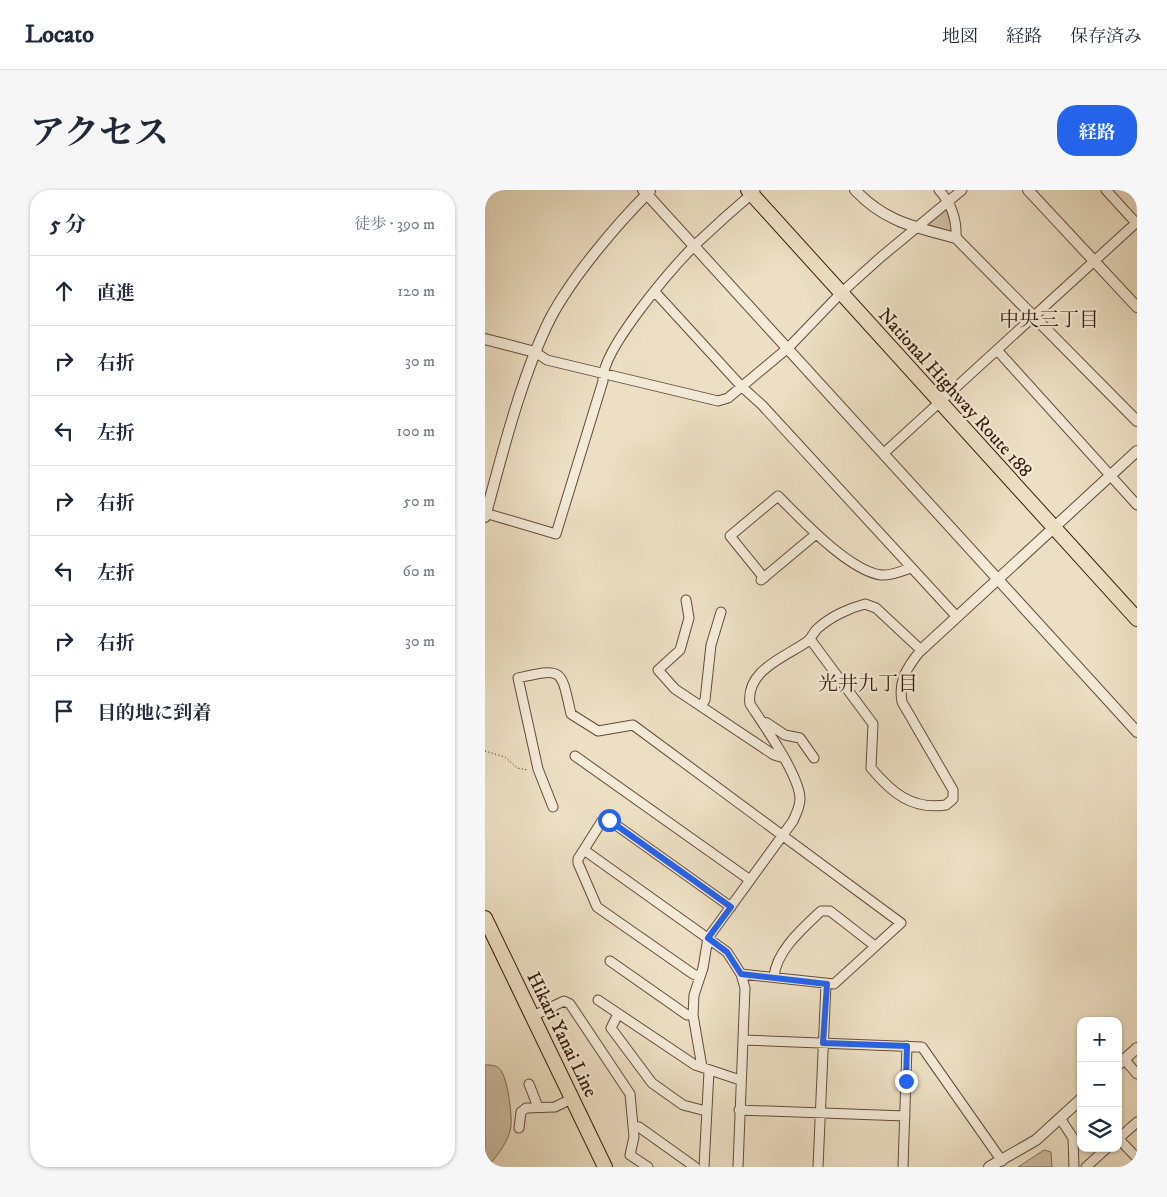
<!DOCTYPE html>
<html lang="ja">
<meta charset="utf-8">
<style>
:root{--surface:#fff;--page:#f6f6f7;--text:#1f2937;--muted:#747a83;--line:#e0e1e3;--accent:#2563eb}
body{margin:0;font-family:"IM FELL DW Pica","Noto Serif JP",serif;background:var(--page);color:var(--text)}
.controls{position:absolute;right:15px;bottom:15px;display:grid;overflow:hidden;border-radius:10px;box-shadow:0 1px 4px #0004}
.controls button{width:45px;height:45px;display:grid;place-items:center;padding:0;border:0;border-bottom:1px solid var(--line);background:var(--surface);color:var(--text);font:25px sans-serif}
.stop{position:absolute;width:15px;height:15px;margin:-11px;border:4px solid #2563eb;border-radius:50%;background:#fff}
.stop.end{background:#2563eb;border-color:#fff;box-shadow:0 1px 5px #0008}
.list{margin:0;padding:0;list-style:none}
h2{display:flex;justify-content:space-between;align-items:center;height:65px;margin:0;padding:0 20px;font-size:21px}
h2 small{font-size:16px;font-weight:400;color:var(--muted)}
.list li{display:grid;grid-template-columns:32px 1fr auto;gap:15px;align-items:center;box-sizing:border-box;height:70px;padding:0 20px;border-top:1px solid var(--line)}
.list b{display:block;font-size:19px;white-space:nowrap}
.list em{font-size:16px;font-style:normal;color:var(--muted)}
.icon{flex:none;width:28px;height:28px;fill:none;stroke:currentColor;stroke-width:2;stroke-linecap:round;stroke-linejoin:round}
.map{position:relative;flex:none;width:652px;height:977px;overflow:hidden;border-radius:20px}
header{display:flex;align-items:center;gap:30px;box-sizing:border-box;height:70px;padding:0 25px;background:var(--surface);border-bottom:1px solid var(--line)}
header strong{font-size:24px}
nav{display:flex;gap:28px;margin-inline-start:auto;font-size:18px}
.intro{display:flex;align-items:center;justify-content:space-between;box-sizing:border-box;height:120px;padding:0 30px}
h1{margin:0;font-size:35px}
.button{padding:12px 22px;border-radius:20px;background:var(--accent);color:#fff;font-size:18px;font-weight:700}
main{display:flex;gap:30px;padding:0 30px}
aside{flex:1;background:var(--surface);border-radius:20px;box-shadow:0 1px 4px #0004}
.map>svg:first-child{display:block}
.green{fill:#cdbda3;stroke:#826a56}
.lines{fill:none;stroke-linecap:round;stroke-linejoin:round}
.minor-casing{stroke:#654a37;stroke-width:11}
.tertiary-casing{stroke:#654a37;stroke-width:12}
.primary-casing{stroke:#381808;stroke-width:16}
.trunk-casing{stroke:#381808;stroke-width:16}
.path{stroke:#381808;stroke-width:1;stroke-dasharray:1 2.5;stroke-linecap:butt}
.minor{stroke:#f3ead8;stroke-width:9}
.tertiary{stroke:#f3ead8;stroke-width:10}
.primary{stroke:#ecdfc3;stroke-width:14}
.trunk{stroke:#ecdfc3;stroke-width:14}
.route{stroke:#2563eb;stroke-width:6}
.labels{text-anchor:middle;stroke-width:4.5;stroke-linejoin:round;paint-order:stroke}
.street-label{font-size:19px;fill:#381808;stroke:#f3ead8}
.neighbourhood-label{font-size:20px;fill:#381808;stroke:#f3ead8}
</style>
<header>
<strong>Locato</strong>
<nav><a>地図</a><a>経路</a><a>保存済み</a></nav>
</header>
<div class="intro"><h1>アクセス</h1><a class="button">経路</a></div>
<main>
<aside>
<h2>5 分<small>徒歩 · 390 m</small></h2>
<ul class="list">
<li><svg class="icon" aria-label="ahead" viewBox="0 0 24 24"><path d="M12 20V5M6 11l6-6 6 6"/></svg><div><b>直進</b></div><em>120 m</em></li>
<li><svg class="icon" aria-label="right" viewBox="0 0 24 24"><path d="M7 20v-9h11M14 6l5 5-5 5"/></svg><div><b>右折</b></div><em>30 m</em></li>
<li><svg class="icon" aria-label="left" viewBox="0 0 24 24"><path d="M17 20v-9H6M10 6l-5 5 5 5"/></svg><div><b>左折</b></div><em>100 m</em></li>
<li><svg class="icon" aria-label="right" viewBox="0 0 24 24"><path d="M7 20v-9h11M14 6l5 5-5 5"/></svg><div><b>右折</b></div><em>50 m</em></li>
<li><svg class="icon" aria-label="left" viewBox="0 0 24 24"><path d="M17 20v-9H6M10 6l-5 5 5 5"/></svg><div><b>左折</b></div><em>60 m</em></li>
<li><svg class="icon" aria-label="right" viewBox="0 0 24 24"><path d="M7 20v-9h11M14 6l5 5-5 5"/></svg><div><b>右折</b></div><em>30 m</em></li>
<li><svg class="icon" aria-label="arrive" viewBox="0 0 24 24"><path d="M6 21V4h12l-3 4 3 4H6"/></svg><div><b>目的地に到着</b></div></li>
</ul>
</aside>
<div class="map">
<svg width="652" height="977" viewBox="0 0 652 977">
<rect width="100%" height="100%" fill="#ecdfc3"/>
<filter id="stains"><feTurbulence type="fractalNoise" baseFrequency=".004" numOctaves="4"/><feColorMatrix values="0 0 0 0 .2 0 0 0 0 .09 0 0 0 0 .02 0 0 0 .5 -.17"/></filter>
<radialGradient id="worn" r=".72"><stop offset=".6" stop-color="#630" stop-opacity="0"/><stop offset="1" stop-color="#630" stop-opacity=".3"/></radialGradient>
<!-- green -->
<path class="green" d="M463 14 469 45 431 35Z
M0 875C7 875 13 875 17 882 23 893 27 924 26 936 24 951 12 967 2 977H0Z
M559 960 566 962 567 977H533Z"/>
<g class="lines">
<defs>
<path id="minor" d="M454 0C466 13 472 29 471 48
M621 0 652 34
M170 102 257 197 277 215 472 427
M512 160 652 315
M50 162 62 170 233 211 243 208 304 157 356 103 396 67 477 0
M399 263 652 32
M0 323 71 344 118 191C115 161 188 77 211 54 230 36 250 18 270 1
M279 388 245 346 293 306C316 329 363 380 396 385 406 386 417 381 426 378
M276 390 331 344
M201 410 204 428 195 460 173 480 190 499 289 565 299 568
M216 516 220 510 226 455 236 422
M277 532 282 533 300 545 315 548 329 568
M90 566 265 690
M68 617 53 579 33 488C79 477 76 480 86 524L113 541 148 535 416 733 349 794 256 784
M99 660 242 762 256 784 260 798 253 977
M125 771 202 825H208
M215 787 208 784 112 717 93 673V669L117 631 124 630 246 717
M289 787C291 761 318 738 336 721H345L390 756
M113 810 210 875 255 890
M133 824 126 838 167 893 198 915 221 921
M48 826 79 811 85 814 145 904 149 947 145 965 163 977
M258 850 437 857 517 971
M639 869 652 884
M217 877 208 825 209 805 218 778 223 748 308 631C311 624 315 617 315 609 315 586 278 534 265 514 260 480 301 467 323 451 327 447 329 442 332 439 345 427 364 418 380 414L391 418 436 460C423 476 413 490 417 512L468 600V609L461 615C427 620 407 603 386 578L388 534 325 449
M44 894 53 917
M254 920 420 926
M575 928 588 948 589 977
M148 936 154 937 210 977
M34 938 36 922 41 918 70 917 88 908
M633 948 652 968
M633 949 652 932
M219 977 224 881
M333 977 341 794
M418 977 422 856
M601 977 622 958"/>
<path id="tertiary" d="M158 0 652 542
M370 0C400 32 430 37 471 48L652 231
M543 0 652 117
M0 149 50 162
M0 327C17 265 36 187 65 129 87 87 131 35 165 1
M436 460 652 261
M633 875 652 858
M504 977 551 950 596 909"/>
<path id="primary" d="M0 728 120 977"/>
<path id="trunk" d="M263 0 652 429"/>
</defs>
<!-- minor casing -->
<use href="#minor" class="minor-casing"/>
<!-- tertiary casing -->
<use href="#tertiary" class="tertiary-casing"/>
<!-- primary casing -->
<use href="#primary" class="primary-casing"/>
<!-- trunk casing -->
<use href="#trunk" class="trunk-casing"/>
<!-- path -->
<path class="path" d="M0 561 20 567 32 578 43 580"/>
<!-- minor -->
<use href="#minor" class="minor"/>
<!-- tertiary -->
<use href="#tertiary" class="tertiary"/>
<!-- primary -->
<use href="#primary" class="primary"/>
<!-- trunk -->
<use href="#trunk" class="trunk"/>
</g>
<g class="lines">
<!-- route -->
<path class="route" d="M124 630 246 717 223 748 242 762 256 784 342 794 338 853 422 856 421 891"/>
</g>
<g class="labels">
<!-- street labels -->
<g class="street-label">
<text transform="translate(471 202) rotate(48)" y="7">National Highway Route 188</text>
<text transform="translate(78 844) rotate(64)" y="7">Hikari Yanai Line</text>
</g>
<!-- neighbourhood labels -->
<g class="neighbourhood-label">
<text x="564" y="136">中央三丁目</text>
<text x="383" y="500">光井九丁目</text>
</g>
</g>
<rect width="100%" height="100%" filter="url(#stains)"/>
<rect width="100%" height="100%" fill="url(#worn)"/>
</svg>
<div class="controls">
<button>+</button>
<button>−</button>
<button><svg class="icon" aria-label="layers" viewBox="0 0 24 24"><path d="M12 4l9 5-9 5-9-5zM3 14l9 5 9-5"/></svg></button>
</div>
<div class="stop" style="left:124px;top:630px"></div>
<div class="stop end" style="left:421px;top:891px"></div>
</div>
</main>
